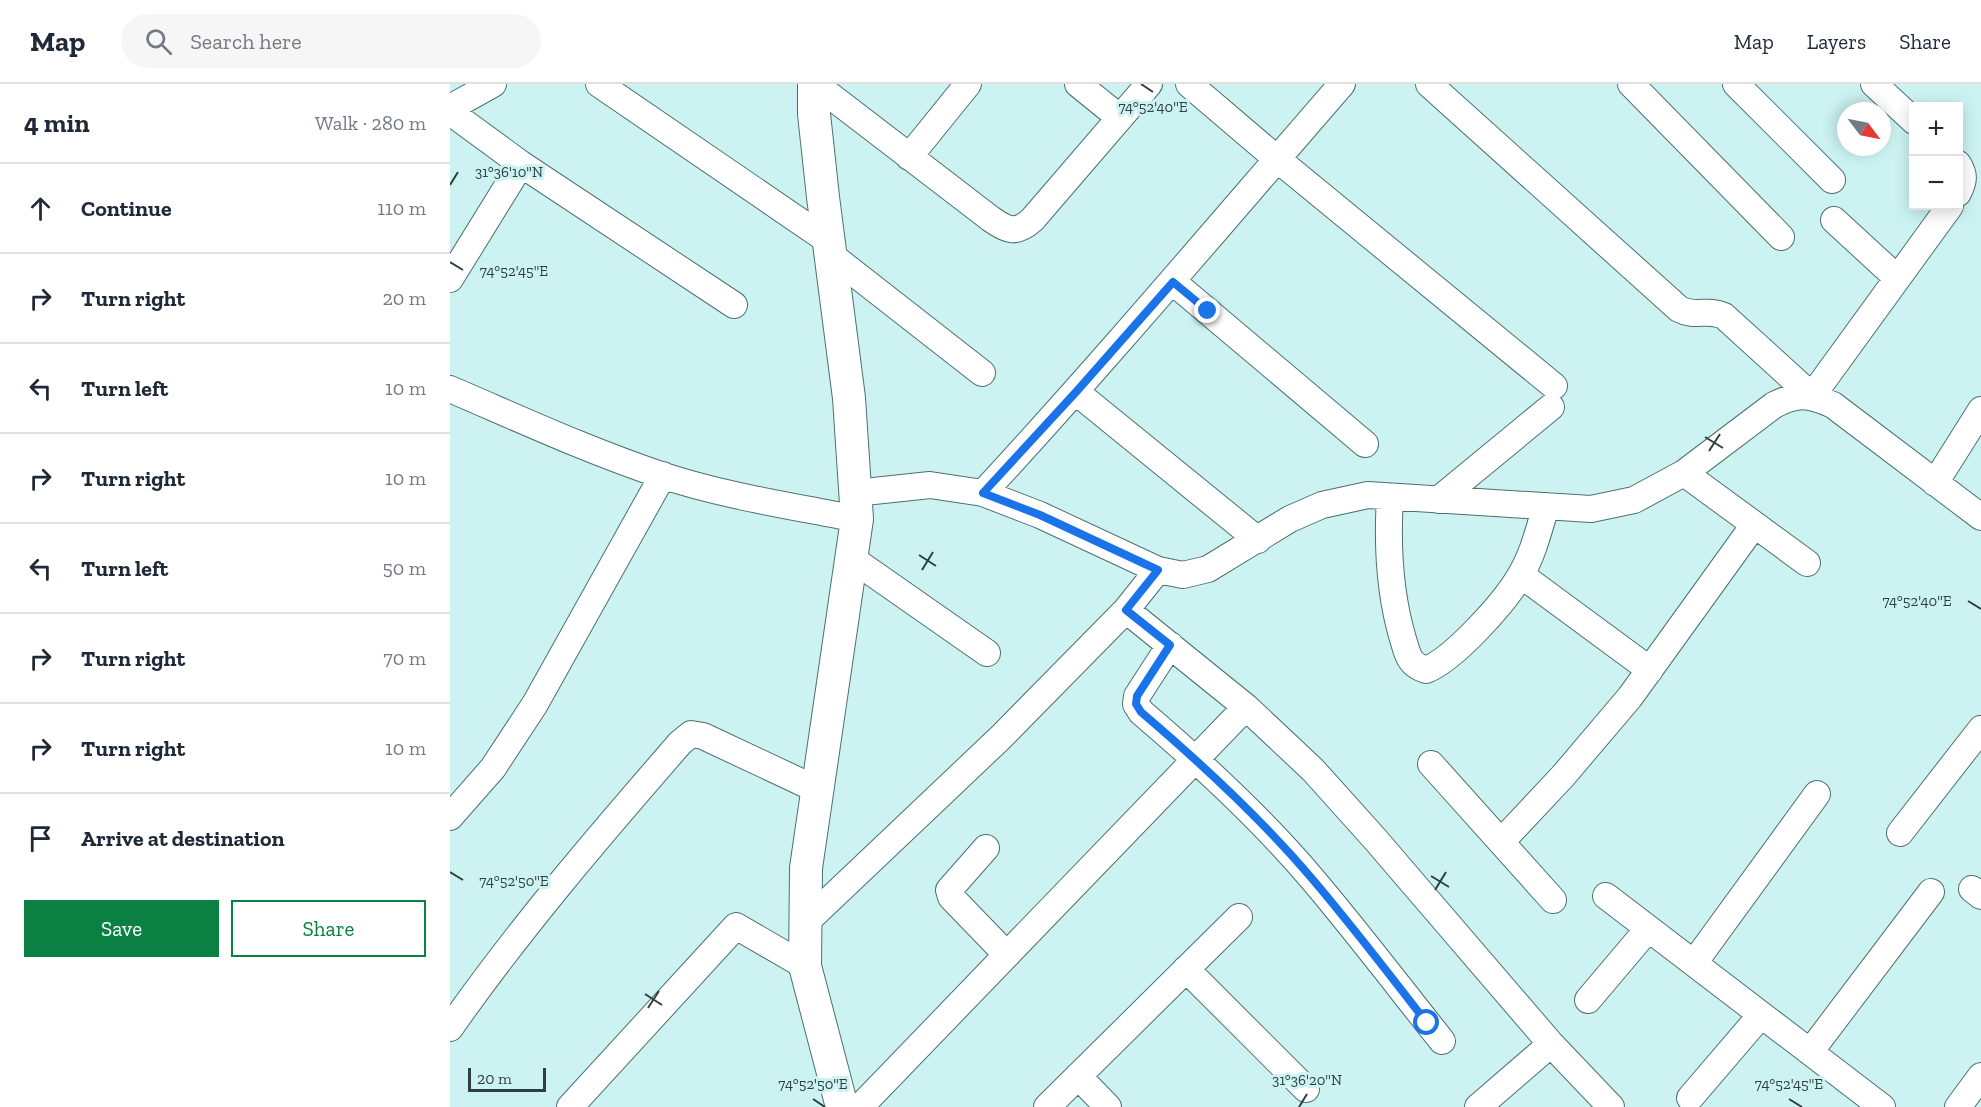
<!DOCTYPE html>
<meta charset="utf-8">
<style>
:root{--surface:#fff;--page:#f6f6f7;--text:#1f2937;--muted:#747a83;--line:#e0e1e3;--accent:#0b8043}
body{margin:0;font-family:"Zilla Slab",serif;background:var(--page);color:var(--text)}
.controls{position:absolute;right:18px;top:18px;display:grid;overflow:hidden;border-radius:0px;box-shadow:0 3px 15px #0003}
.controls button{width:54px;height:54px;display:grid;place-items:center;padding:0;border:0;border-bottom:2px solid var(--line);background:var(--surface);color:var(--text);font:30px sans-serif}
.compass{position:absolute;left:1387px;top:18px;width:54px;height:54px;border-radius:50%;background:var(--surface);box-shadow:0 3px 15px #0003;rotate:122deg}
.scale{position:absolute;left:18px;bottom:15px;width:78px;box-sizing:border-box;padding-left:6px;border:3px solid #2f3f3f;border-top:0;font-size:16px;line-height:21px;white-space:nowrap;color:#2f3f3f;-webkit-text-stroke:4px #ccf3f2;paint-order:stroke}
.stop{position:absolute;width:18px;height:18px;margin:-14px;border:4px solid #1a73e8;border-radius:50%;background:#fff}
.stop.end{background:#1a73e8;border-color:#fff;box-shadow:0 2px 6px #0008}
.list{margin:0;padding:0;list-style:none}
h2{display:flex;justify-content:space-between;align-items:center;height:78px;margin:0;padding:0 24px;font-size:26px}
h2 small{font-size:20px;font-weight:400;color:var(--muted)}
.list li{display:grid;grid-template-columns:39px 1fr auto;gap:18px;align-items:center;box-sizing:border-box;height:90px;padding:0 24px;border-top:2px solid var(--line)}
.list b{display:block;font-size:22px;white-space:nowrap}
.list em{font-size:20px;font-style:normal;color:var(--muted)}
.actions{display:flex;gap:12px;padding:18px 24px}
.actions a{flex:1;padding:14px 0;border:2px solid var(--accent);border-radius:0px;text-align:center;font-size:21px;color:var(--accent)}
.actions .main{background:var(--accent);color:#fff}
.icon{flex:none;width:33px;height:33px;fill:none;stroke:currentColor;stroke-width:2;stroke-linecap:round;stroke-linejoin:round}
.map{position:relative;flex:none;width:1531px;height:1023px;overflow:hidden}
header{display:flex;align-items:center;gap:36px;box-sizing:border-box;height:84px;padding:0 30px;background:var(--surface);border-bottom:2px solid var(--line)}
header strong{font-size:28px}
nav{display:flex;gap:33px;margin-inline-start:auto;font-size:21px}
.search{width:420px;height:54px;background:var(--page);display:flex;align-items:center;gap:15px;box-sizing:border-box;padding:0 21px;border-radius:33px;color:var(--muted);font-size:22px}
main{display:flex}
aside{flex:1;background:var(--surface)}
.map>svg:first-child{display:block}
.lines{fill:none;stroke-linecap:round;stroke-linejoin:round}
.minor-casing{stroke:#4c7070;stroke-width:28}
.tertiary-casing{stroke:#4c7070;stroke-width:34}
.minor{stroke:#fff;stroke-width:26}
.tertiary{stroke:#fff;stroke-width:32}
.route{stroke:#1a73e8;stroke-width:8}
.ticks{fill:none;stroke:#2f3f3f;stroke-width:2}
.ticks-label{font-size:15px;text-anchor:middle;fill:#2f3f3f;stroke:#ccf3f2;stroke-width:6;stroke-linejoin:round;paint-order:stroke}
</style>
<header>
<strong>Map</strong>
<div class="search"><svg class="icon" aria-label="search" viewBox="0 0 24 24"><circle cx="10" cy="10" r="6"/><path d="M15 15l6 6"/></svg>Search here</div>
<nav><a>Map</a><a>Layers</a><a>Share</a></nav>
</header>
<main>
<aside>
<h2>4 min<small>Walk · 280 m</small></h2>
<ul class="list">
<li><svg class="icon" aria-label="ahead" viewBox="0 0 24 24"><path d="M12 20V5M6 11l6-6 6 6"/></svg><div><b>Continue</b></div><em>110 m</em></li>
<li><svg class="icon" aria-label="right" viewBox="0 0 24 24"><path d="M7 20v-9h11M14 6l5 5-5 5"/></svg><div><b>Turn right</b></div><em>20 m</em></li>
<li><svg class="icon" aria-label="left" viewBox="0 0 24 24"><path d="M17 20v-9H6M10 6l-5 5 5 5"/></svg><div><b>Turn left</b></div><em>10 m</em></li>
<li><svg class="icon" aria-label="right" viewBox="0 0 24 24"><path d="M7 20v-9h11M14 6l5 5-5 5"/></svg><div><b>Turn right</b></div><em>10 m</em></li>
<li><svg class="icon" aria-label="left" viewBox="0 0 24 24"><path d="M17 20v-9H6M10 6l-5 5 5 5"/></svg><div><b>Turn left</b></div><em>50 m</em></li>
<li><svg class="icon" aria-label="right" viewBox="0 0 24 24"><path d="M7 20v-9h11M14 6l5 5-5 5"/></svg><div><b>Turn right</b></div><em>70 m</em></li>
<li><svg class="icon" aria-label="right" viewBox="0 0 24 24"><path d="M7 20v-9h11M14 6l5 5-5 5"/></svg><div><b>Turn right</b></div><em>10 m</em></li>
<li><svg class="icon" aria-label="arrive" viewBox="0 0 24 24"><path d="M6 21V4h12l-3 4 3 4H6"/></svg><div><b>Arrive at destination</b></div></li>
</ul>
<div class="actions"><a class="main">Save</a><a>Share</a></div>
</aside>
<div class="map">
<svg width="1531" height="1023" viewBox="0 0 1531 1023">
<rect width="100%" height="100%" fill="#ccf3f2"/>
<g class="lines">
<defs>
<path id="minor" d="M149 0 380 158
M365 0 541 135C558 147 566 150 582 136L699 0
M628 0 670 34
M739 0 827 75 1104 302
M979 0 1229 225C1246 234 1257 224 1274 232L1362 312 1500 122
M1181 0 1331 153
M1286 0 1382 96
M1424 0 1464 37
M0 24 43 0
M0 28 71 80 284 221
M459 73 518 0
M1508 80C1515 91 1514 97 1508 109
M1384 136 1447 194
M381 171 532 289
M0 195 71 80
M723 198 915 360
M0 305C70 335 139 367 211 391 274 412 342 422 407 435
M626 308 808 456
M1234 389 1357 479
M1485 399 1531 326
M405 409 480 401 533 409 590 431 708 486 733 491 758 485 840 435 872 421 918 411 1141 425 1184 416 1234 389 1324 321C1348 309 1358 310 1383 321L1531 433
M533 409C656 276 773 137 892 0
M940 413C937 461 939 508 953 555 955 561 957 571 961 576 965 582 970 584 976 586 1004 575 1055 518 1070 492 1083 471 1089 445 1096 422
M988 416 1101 323
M401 474 537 569
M1071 491 1200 586
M676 526 796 623 863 686 925 755 1101 960 1161 1023
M720 561 687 612 686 620 691 628C752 680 812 735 864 797 908 849 949 903 992 957
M981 680 1103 816
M0 733 43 684 85 620 213 391
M1450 749 1531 645
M1051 758 1113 692 1180 613 1304 441
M536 764 499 806 501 813 557 871
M1522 805 1531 812
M1156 812 1432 1023
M355 839 550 654 676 526 708 486
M1244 879 1367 710
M736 885 856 1005
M1138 916 1198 845
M0 944C70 844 150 751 230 659L241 650 253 652 368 706
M1360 968 1481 808
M628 992 658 1023
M1240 1014 1311 931
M120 1023 286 842 355 882
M410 1023 796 623
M597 1023 789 833
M1028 1023 1101 960
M1508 1023 1531 992"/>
<path id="tertiary" d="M364 0V30L373 113 399 314 407 435 356 784 355 882 392 1023"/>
</defs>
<!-- minor casing -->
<use href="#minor" class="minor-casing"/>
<!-- tertiary casing -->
<use href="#tertiary" class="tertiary-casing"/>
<!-- minor -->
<use href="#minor" class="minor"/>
<!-- tertiary -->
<use href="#tertiary" class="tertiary"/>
</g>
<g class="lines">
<!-- route -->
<path class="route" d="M758 227 723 198 626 308 533 409 590 431 708 486 676 526 720 561 687 612 686 620 691 628C752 680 812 735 864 797 903 843 940 891 977 939"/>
</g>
<!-- ticks -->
<path class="ticks" d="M691 0 703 8M0 101 8 88M0 178 13 186M1255 353 1273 364M1259 367 1270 350M469 471 486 482M472 486 483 468M1518 517 1531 525M0 788 13 796M981 792 999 803M985 806 996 788M195 910 212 921M198 924 209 907M363 1015 375 1023M1339 1015 1352 1023M849 1023 857 1010"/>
<g class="ticks-label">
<text x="703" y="28">74°52'40"E</text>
<text x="59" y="93">31°36'10"N</text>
<text x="64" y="192">74°52'45"E</text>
<text x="1467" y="522">74°52'40"E</text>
<text x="64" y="802">74°52'50"E</text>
<text x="857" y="1001">31°36'20"N</text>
<text x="363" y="1005">74°52'50"E</text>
<text x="1339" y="1005">74°52'45"E</text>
</g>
</svg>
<div class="controls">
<button>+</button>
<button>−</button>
</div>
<svg class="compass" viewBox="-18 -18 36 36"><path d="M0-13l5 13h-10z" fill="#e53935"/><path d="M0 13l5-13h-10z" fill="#747a83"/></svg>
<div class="scale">20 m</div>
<div class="stop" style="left:977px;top:939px"></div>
<div class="stop end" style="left:758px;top:227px"></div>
</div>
</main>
